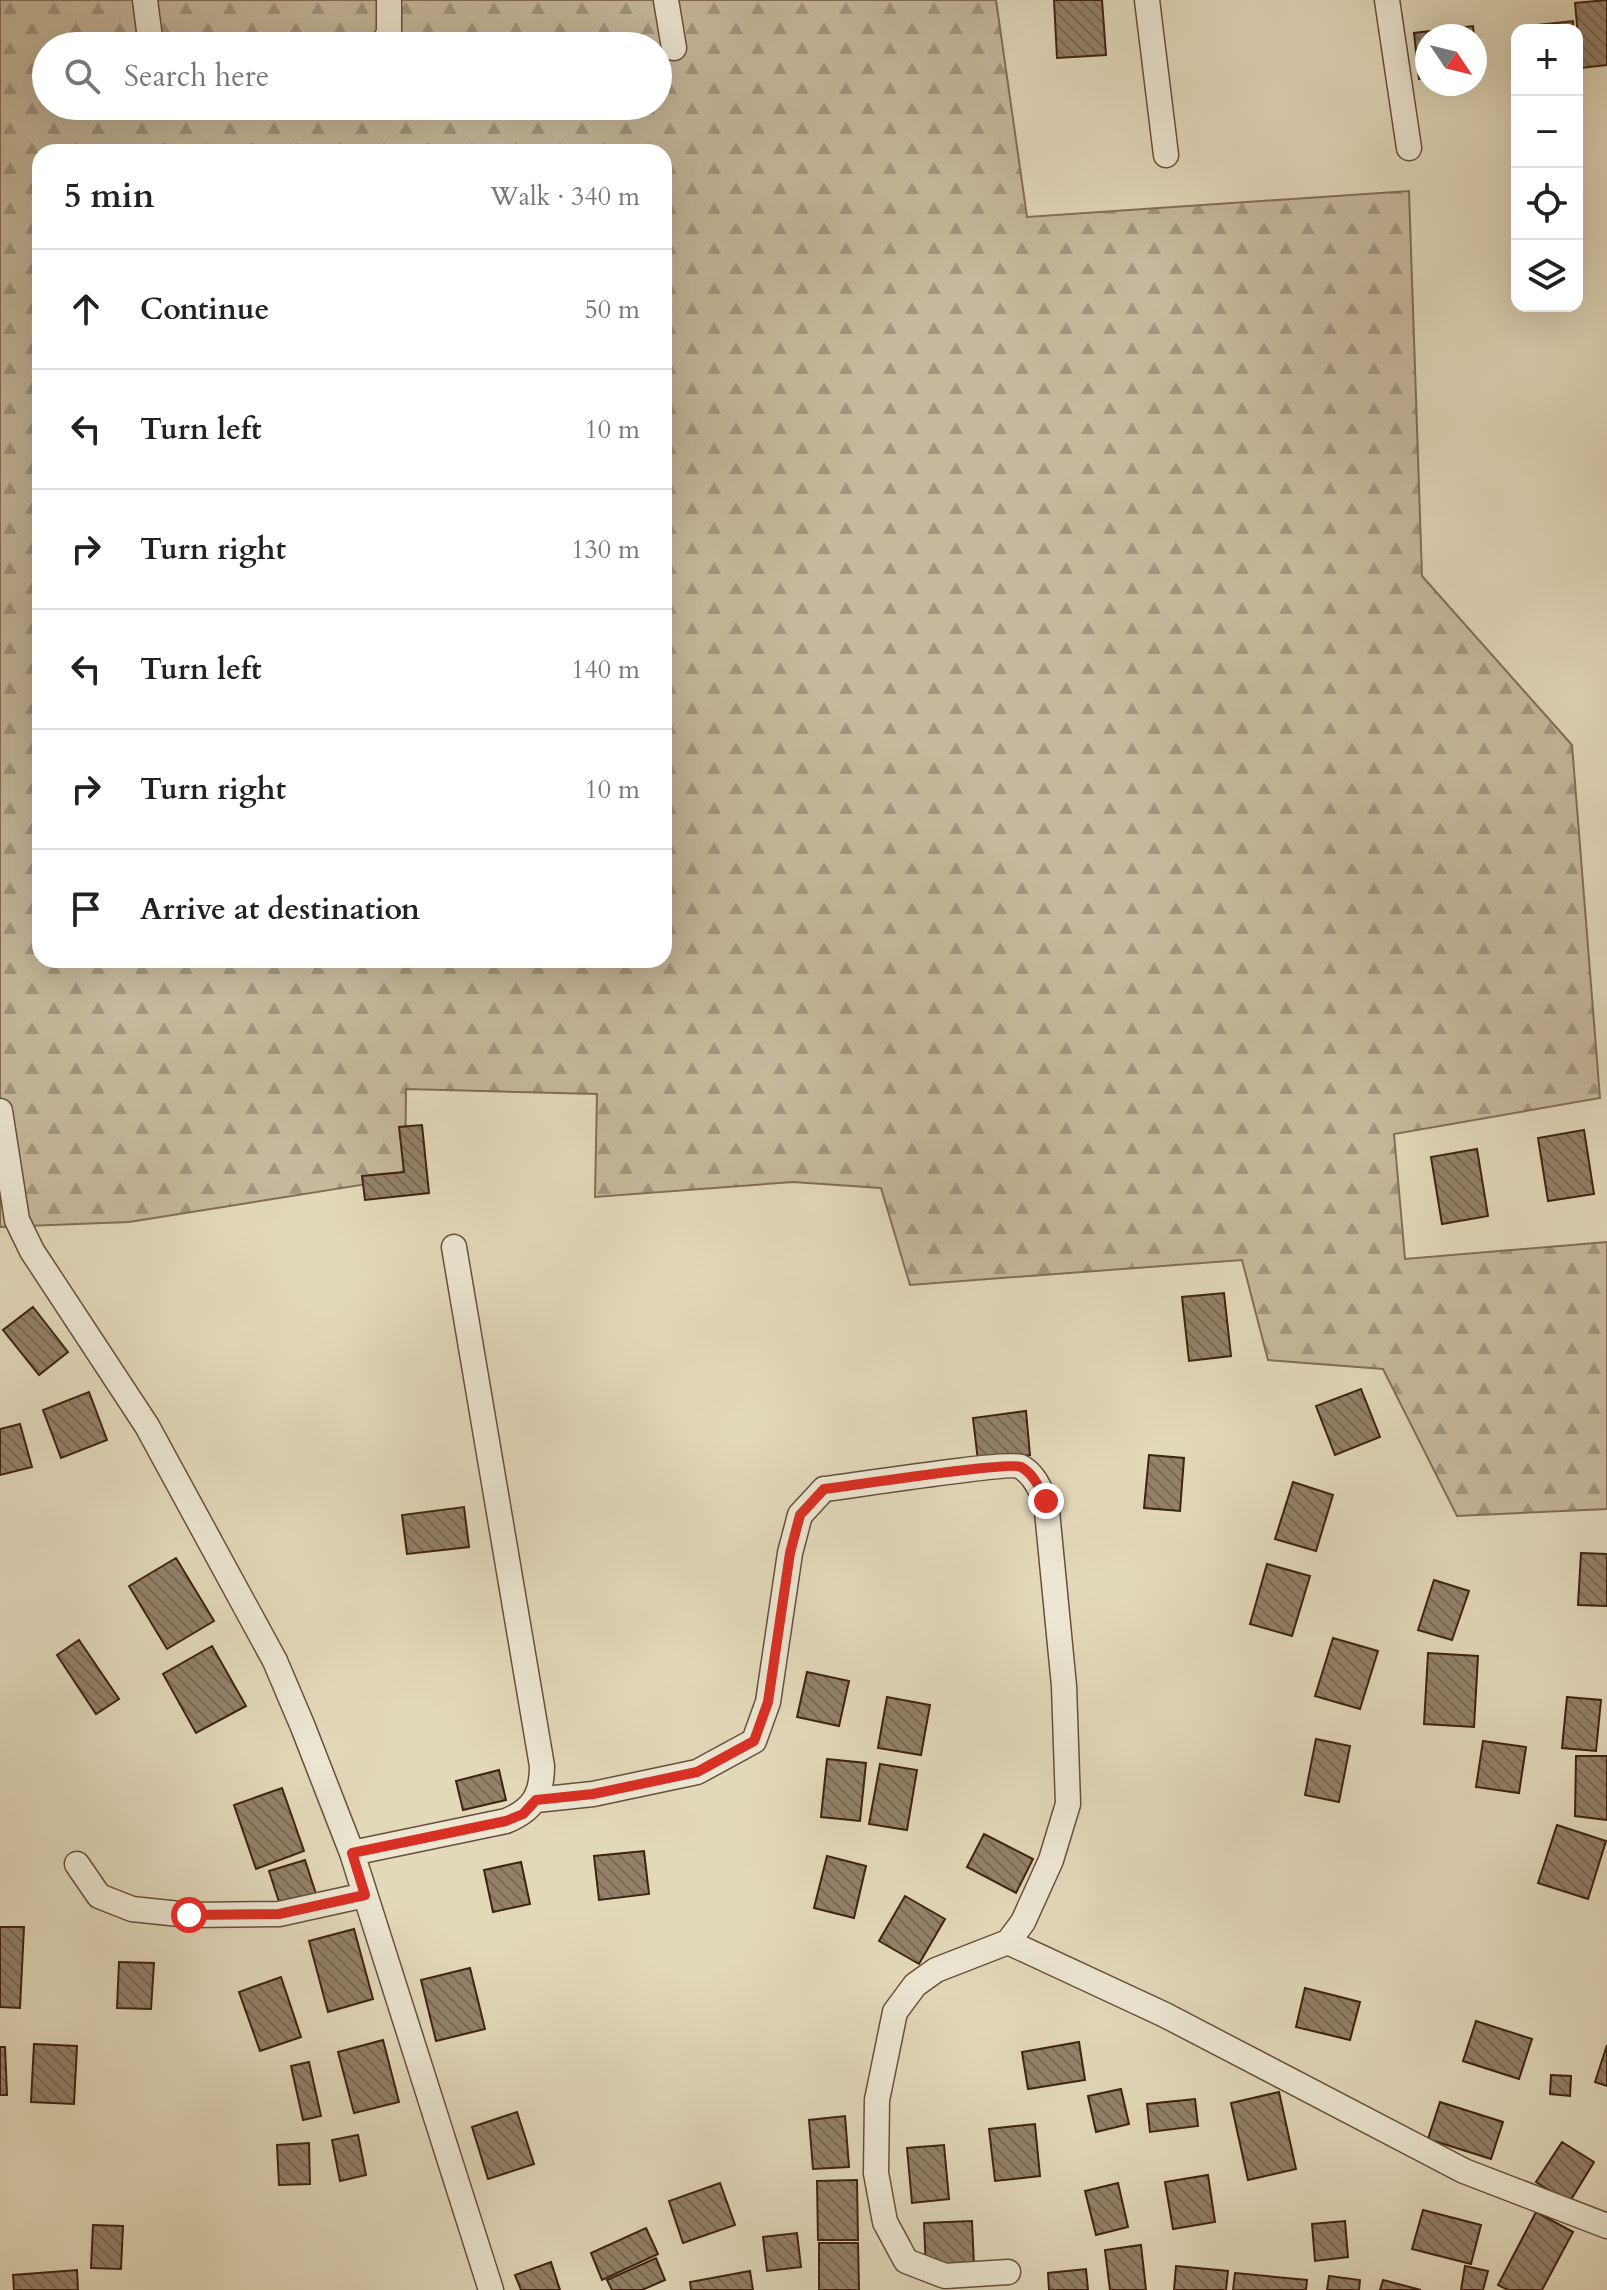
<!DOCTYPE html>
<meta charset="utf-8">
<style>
:root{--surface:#fff;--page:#f2f2f2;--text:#222;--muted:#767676;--line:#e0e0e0}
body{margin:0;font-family:Cardo,serif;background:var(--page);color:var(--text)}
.controls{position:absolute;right:24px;top:24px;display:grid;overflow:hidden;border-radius:16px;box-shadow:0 8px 32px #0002}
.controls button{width:72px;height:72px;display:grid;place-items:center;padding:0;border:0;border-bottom:2px solid var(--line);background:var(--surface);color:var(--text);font:40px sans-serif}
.compass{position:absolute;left:1415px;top:24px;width:72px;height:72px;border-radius:50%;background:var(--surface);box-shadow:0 8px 32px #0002;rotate:125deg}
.stop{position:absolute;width:24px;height:24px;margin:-18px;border:6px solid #d93025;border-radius:50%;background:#fff}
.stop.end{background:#d93025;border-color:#fff;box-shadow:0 2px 8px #0008}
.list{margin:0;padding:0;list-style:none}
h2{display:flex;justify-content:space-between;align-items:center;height:104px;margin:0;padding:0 32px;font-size:34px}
h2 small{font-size:26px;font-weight:400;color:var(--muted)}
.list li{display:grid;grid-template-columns:52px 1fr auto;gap:24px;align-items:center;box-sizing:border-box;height:120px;padding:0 32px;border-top:2px solid var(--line)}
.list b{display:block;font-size:30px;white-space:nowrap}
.list em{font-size:26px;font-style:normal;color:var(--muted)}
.icon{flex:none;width:44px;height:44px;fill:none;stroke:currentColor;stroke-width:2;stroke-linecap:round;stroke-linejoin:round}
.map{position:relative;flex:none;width:1607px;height:2290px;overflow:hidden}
.search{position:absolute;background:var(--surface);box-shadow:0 8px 32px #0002;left:32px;top:32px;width:640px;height:88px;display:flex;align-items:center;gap:20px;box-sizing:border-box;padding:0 28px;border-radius:44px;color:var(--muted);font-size:30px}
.panel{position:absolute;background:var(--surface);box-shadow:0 8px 32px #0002;left:32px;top:144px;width:640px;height:824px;border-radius:24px}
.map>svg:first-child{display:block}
.forest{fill:url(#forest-firs);stroke:#826e57;stroke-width:2;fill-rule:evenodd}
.building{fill:url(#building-back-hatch);stroke:#3e2311;stroke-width:2}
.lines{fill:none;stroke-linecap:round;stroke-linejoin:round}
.minor-casing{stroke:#67503b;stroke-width:27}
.minor{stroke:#ece6d2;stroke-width:24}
.route{stroke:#d93025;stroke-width:10}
</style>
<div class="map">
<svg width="1607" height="2290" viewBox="0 0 1607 2290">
<defs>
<pattern id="forest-firs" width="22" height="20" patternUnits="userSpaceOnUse" patternTransform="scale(2)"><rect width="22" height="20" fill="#c6b99d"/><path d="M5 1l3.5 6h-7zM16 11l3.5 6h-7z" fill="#a2967f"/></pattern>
<pattern id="building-back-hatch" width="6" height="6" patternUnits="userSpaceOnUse" patternTransform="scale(2)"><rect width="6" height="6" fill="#938169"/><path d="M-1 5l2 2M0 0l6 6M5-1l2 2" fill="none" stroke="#796955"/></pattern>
</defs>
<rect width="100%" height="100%" fill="#e2d8ba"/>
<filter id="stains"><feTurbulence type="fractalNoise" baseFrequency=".0025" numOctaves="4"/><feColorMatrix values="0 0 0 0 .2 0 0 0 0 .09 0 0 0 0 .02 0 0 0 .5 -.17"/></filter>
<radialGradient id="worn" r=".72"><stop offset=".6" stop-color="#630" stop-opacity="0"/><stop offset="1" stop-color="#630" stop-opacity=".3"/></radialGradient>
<!-- forest -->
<path class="forest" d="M0 0H996L1027 217 1409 191 1422 576 1572 745 1600 1098 1394 1134 1405 1259 1607 1242V1509L1457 1516 1383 1369 1268 1360 1242 1260 910 1285 881 1188 793 1182 595 1197 597 1094 406 1089 405 1178 129 1222 0 1227ZM46 46H658V106H46ZM40 152H664V960H40Z"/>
<!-- building -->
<path class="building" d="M1054 0H1102L1106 55 1057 58Z
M1607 0V65L1581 68 1575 3Z
M1573 21V30H1538V25Z
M1473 26 1474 36H1427V78L1419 79 1414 33Z
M422 1125 429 1193 365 1200 362 1176 404 1172 399 1127Z
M1584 1130 1594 1194 1548 1201 1538 1138Z
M1477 1149 1488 1216 1442 1224 1431 1157Z
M1224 1293 1231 1356 1189 1361 1182 1297Z
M33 1307 68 1352 39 1375 3 1330Z
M1361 1389 1380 1437 1335 1455 1316 1406Z
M89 1392 107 1440 61 1458 43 1410Z
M1026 1411 1030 1455 978 1461 973 1418Z
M20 1424 32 1467 0 1475V1429Z
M1149 1455 1184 1458 1180 1511 1144 1508Z
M1293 1482 1333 1495 1316 1551 1275 1539Z
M464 1507 469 1547 407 1554 402 1515Z
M1581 1553 1607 1554V1606L1578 1605Z
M176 1558 214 1621 167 1649 129 1586Z
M1267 1564 1310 1576 1292 1636 1250 1624Z
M1434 1580 1469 1591 1452 1640 1418 1630Z
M1333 1638 1378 1651 1360 1709 1315 1696Z
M79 1640 119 1699 96 1714 57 1655Z
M212 1646 246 1706 196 1733 163 1674Z
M1428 1653 1478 1656 1474 1727 1424 1724Z
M807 1672 849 1681 839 1726 797 1717Z
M887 1697 930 1705 921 1755 878 1748Z
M1567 1697 1601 1700 1596 1751 1562 1748Z
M1316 1739 1350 1746 1339 1802 1305 1795Z
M1483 1741 1526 1747 1519 1793 1476 1787Z
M1576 1756H1607V1820L1575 1816Z
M827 1759 866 1763 860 1821 821 1817Z
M880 1764 917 1770 907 1830 869 1824Z
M499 1770 506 1800 463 1810 456 1781Z
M282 1788 304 1851 256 1869 234 1805Z
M1557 1825 1606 1841 1588 1899 1538 1883Z
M984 1834 1033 1859 1016 1893 967 1867Z
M644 1851 649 1894 599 1900 594 1856Z
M827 1856 866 1866 854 1918 814 1908Z
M305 1860 317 1897 281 1908 269 1871Z
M521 1862 530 1904 493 1912 484 1870Z
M905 1896 945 1919 919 1964 879 1941Z
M0 1927H24L20 2008 0 2007Z
M354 1929 373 1999 328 2012 309 1941Z
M119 1962 154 1963 151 2009 117 2008Z
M470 1968 485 2029 436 2041 421 1980Z
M281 1977 301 2037 260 2051 239 1992Z
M1305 1988 1360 2002 1350 2040 1296 2027Z
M1476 2021 1532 2039 1519 2079 1463 2061Z
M383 2040 399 2102 354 2113 338 2052Z
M1079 2042 1085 2080 1028 2089 1022 2052Z
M34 2044 77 2046 74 2104 31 2102Z
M1607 2045V2086L1595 2082Z
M0 2047H5L7 2095H0Z
M309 2062 321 2116 303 2120 291 2066Z
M1551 2075 1571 2076 1570 2096 1550 2094Z
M1121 2089 1129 2124 1096 2132 1088 2096Z
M1279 2092 1296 2169 1248 2180 1231 2103Z
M1195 2099 1198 2126 1150 2132 1147 2104Z
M1440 2102 1503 2122 1491 2159 1428 2139Z
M517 2112 534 2164 488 2179 472 2127Z
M845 2116 849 2167 813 2169 809 2120Z
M1035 2124 1040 2176 995 2181 989 2129Z
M358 2135 366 2175 340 2181 332 2140Z
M1562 2142 1594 2162 1569 2203 1536 2182Z
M309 2143 310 2184 279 2185 277 2145Z
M944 2145 949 2199 912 2203 907 2148Z
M1208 2175 1215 2222 1173 2229 1165 2182Z
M857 2180 858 2240H818L817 2181Z
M720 2183 735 2225 683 2243 669 2201Z
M1118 2183 1128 2227 1096 2235 1085 2191Z
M1423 2210 1481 2225 1471 2264 1412 2249Z
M1536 2212 1573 2232 1542 2290H1508L1498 2285Z
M972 2221 974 2266 926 2269 924 2223Z
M1345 2221 1348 2257 1315 2261 1312 2224Z
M93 2225 123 2226 121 2269 91 2268Z
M646 2228 658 2254 602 2280 591 2253Z
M797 2233 801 2267 767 2271 763 2237Z
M819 2243H858L859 2290H819Z
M1141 2245 1146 2290H1110L1105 2250Z
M656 2258 665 2280 642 2290H612L607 2280Z
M551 2262 560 2290H521L515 2275Z
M1176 2266 1228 2271 1226 2290H1174Z
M1465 2266 1488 2271 1483 2290H1461Z
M1086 2269 1088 2290H1049L1048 2273Z
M77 2270 78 2290H14L13 2275Z
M750 2271 753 2290H691L690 2282Z
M1235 2273 1307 2280 1306 2290H1233Z
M1329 2276 1360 2280 1359 2290H1327Z
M1383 2280 1421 2290H1380Z"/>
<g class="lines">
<defs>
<path id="minor" d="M145 0 151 46
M666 0 674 48
M1147 0 1166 155
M1387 0 1409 148
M381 46 389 33V0
M0 1111 17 1220 32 1251 147 1426 275 1661 303 1727 352 1853 491 2290
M536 1800 593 1794 697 1772 754 1741 768 1702 790 1553 800 1515 824 1489C850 1486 1010 1461 1021 1467 1034 1474 1039 1488 1046 1501L1064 1686 1068 1804 1051 1860 1023 1922 1008 1942 936 1970 915 1985 895 2012 877 2100 876 2173 885 2222 906 2261 945 2276 1008 2272
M352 1853 506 1821C533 1810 542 1795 542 1766L454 1247
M77 1864 99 1896 132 1909 189 1915 279 1914 365 1895
M1008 1942 1165 2015 1464 2171 1607 2226"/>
</defs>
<!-- minor casing -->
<use href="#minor" class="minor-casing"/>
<!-- minor -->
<use href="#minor" class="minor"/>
</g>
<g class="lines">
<!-- route -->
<path class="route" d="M189 1915 279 1914 365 1895 352 1853 506 1821 523 1814 536 1800 593 1794 697 1772 754 1741 768 1702 790 1553 800 1515 824 1489C850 1486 1010 1461 1021 1467 1034 1474 1039 1488 1046 1501"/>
</g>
<rect width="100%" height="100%" filter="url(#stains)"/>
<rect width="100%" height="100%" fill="url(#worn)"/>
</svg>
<div class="controls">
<button>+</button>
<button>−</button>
<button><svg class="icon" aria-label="locate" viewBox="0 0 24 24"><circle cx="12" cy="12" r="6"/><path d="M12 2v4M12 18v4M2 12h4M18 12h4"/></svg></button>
<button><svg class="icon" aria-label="layers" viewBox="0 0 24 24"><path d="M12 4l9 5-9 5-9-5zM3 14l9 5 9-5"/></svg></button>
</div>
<svg class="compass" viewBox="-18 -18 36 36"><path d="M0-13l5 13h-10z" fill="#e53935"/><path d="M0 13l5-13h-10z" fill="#767676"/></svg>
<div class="stop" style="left:189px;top:1915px"></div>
<div class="stop end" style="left:1046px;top:1501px"></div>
<div class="search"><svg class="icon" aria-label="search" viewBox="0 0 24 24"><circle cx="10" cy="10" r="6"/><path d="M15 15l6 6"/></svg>Search here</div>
<section class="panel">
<h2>5 min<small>Walk · 340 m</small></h2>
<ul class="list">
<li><svg class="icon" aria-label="ahead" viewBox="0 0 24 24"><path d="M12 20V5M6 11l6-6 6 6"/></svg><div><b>Continue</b></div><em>50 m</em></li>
<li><svg class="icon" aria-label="left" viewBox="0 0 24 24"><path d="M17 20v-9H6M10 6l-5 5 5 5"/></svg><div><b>Turn left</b></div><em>10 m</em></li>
<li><svg class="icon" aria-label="right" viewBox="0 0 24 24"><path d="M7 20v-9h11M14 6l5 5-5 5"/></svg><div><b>Turn right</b></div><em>130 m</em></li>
<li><svg class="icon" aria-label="left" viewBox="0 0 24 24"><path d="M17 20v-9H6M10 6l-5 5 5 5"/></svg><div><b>Turn left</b></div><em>140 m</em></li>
<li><svg class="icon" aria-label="right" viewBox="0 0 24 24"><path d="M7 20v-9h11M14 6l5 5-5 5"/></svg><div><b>Turn right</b></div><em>10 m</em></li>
<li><svg class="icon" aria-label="arrive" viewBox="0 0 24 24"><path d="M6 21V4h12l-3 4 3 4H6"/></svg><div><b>Arrive at destination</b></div></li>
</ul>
</section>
</div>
